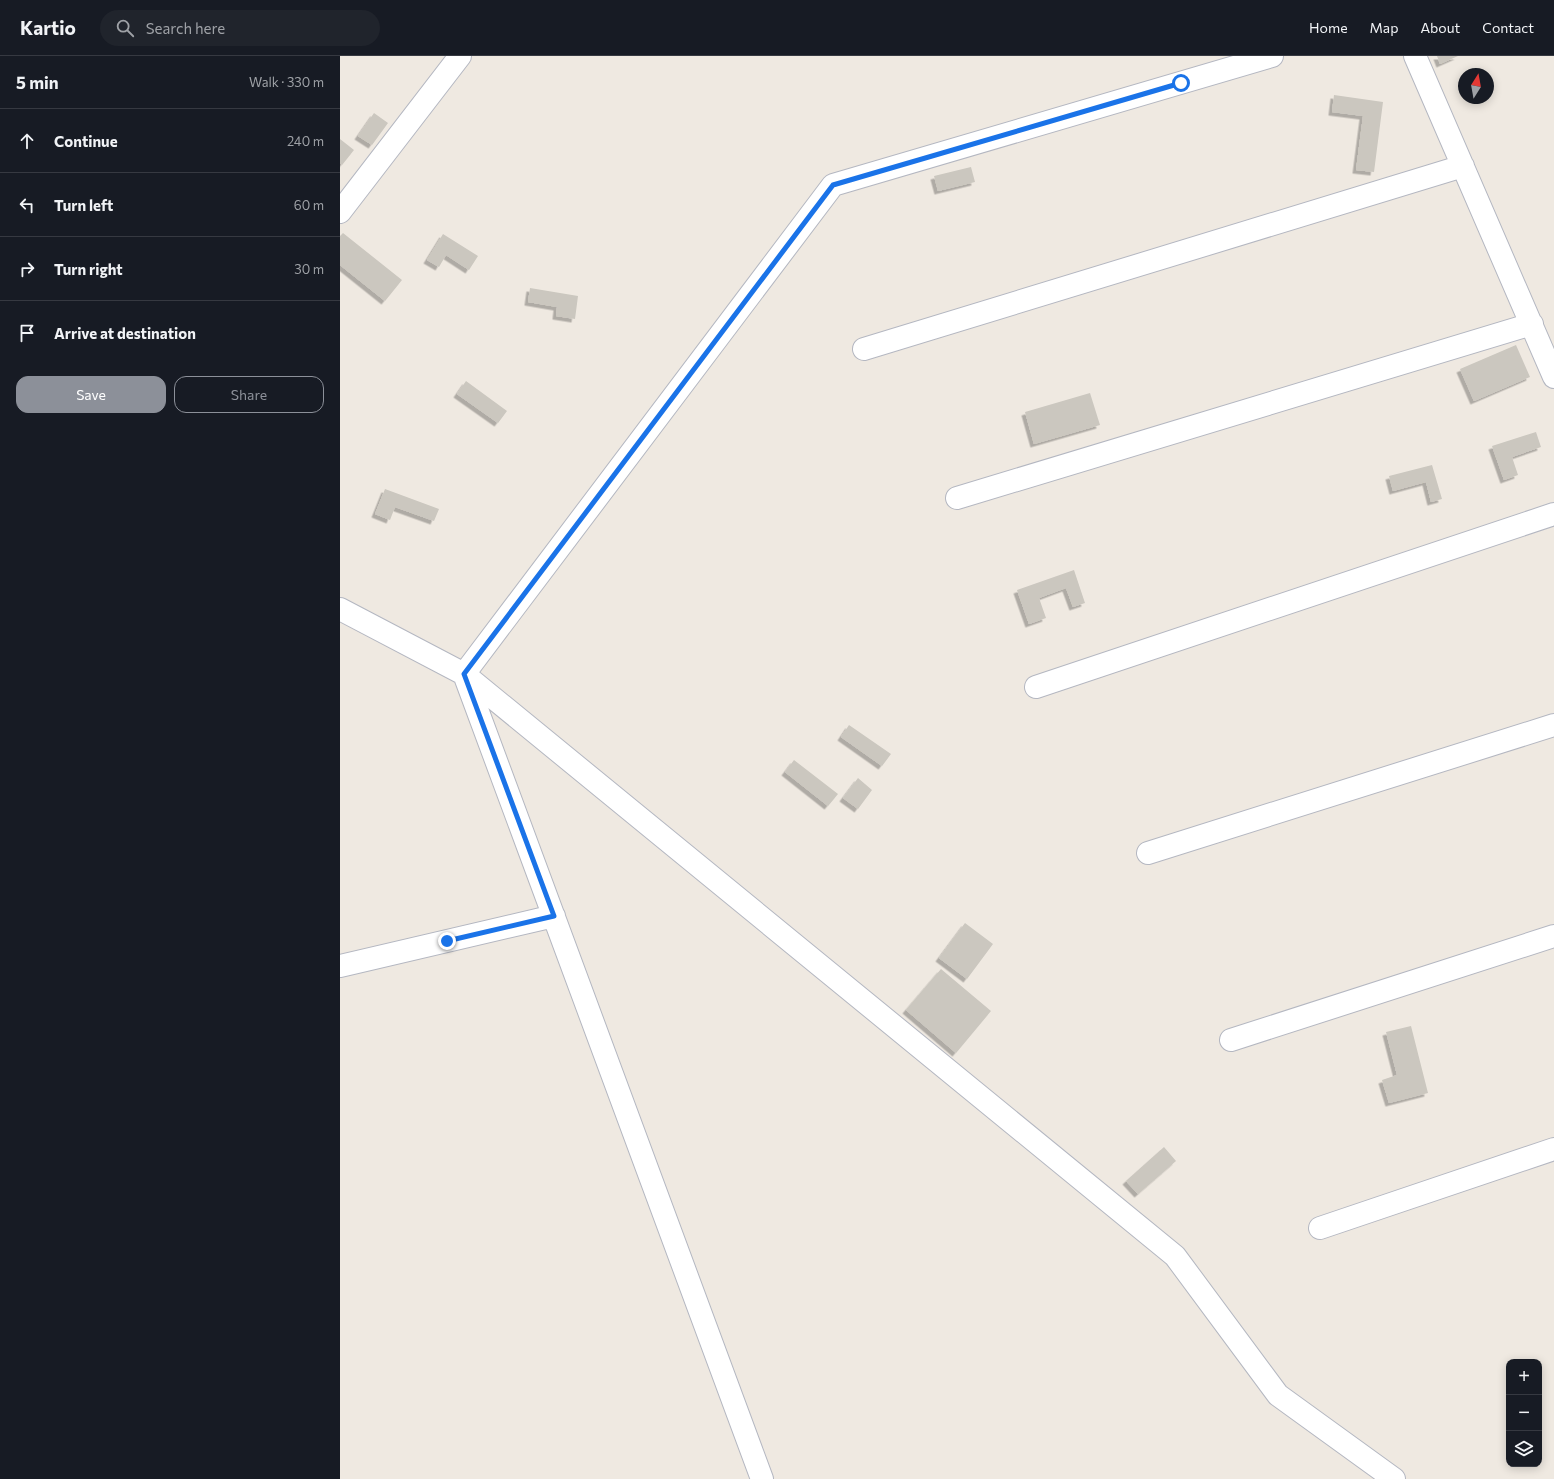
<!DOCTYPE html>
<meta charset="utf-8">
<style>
:root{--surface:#171b24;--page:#20242c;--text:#f1f3f6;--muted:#9ea1a6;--line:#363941;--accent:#8c9099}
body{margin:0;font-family:Commissioner,sans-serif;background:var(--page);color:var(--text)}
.controls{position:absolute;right:12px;bottom:12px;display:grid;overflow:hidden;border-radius:8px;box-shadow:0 2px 10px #0003}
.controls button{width:36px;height:36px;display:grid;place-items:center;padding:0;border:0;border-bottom:1px solid var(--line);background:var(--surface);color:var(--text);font:20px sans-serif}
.compass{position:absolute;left:1118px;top:12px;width:36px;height:36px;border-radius:50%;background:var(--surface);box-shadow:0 2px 10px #0003;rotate:11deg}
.stop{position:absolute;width:12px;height:12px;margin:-9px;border:3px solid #1a73e8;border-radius:50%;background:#fff}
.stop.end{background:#1a73e8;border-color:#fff;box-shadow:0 1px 4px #0008}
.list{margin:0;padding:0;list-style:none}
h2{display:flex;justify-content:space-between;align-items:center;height:52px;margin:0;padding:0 16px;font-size:17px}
h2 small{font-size:13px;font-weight:400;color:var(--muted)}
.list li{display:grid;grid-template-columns:26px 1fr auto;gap:12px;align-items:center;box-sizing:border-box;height:64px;padding:0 16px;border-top:1px solid var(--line)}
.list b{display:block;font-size:15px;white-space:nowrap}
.list em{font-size:13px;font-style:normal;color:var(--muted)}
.actions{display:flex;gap:8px;padding:12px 16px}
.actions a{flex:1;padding:9px 0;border:1px solid var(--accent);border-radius:12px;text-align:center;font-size:14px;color:var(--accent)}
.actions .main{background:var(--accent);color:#fff}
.icon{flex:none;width:22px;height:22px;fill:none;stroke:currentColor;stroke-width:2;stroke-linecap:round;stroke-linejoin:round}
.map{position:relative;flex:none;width:1214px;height:1423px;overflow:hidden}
header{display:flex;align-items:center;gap:24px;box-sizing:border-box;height:56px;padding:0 20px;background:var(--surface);border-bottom:1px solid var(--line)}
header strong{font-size:19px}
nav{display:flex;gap:22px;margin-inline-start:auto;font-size:14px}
.search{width:280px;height:36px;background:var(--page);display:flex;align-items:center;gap:10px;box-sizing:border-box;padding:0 14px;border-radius:22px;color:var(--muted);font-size:15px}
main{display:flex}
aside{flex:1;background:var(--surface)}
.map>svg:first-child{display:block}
.building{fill:#cbc7bf;filter:url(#shadow)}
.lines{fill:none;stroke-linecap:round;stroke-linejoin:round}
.minor-casing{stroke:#b4b7c1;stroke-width:24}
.minor{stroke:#fff;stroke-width:22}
.route{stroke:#1a73e8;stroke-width:5}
</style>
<header>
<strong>Kartio</strong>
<div class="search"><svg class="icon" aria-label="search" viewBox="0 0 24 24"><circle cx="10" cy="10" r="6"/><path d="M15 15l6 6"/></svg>Search here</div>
<nav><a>Home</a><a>Map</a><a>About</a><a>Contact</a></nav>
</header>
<main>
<aside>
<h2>5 min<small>Walk · 330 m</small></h2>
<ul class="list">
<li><svg class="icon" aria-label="ahead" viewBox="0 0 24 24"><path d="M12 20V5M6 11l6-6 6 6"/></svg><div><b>Continue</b></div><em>240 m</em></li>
<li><svg class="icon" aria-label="left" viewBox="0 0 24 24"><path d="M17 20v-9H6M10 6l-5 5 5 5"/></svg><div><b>Turn left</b></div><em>60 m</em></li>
<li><svg class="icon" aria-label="right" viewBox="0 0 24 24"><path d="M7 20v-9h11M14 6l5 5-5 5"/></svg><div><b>Turn right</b></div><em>30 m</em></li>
<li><svg class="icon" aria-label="arrive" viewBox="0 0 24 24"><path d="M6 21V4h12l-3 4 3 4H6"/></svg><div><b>Arrive at destination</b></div></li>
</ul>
<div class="actions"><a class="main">Save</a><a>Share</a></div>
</aside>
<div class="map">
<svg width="1214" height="1423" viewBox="0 0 1214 1423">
<defs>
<filter id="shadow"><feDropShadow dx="-3.5" dy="3.5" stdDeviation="0" flood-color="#0004"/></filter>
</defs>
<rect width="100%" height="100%" fill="#efe9e1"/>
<!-- building -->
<path class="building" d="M1097 0H1118L1100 8Z
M994 39 1043 46 1034 116 1016 114 1023 60 992 56Z
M34 57 48 67 32 89 18 80Z
M0 83 14 94 2 109 0 107Z
M631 111 635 126 598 135 594 120Z
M3 177 62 224 45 245 0 209V180Z
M103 178 138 200 129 214 106 199 99 211 87 204Z
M190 232 238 240 235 263 216 260 217 251 188 246Z
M1176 289 1190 321 1134 345 1120 313Z
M126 325 167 355 158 367 117 338Z
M750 337 760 369 694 388 685 356Z
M1196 376 1201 391 1172 401 1178 419 1164 424 1152 390Z
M1092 409 1102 443 1091 446 1086 426 1053 435 1049 420Z
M45 433 99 453 94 465 55 451 50 464 35 458Z
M734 514 745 547 733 551 726 532 699 542 706 562 689 568 677 534Z
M509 669 551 698 542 710 501 681Z
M454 704 498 738 488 750 445 716Z
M518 722 532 734 518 753 503 742Z
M625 867 653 888 627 923 599 902Z
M601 913 651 955 616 997 566 954Z
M1071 970 1088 1037 1049 1047 1042 1024 1057 1019 1046 976Z
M824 1091 836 1105 798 1138 786 1125Z"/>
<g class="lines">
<defs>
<path id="minor" d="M1075 0 1214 321
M0 156 120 0
M524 293 1123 110
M617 442 1192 268
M0 553 124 618 835 1200 938 1339 1054 1423
M696 631 1214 458
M808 797 1214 669
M0 910 214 860
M891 984 1214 880
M980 1172 1214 1093
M422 1423 124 618 493 129 932 0"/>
</defs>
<!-- minor casing -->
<use href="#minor" class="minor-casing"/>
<!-- minor -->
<use href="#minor" class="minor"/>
</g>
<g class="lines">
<!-- route -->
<path class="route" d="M107 885 214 860 124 618 493 129 841 27"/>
</g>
</svg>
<div class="controls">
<button>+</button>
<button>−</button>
<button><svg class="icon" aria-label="layers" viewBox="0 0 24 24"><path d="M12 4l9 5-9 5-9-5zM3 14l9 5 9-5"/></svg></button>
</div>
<svg class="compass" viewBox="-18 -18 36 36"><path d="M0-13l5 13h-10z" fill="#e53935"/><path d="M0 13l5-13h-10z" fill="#9ea1a6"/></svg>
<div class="stop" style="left:841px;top:27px"></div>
<div class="stop end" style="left:107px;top:885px"></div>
</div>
</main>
